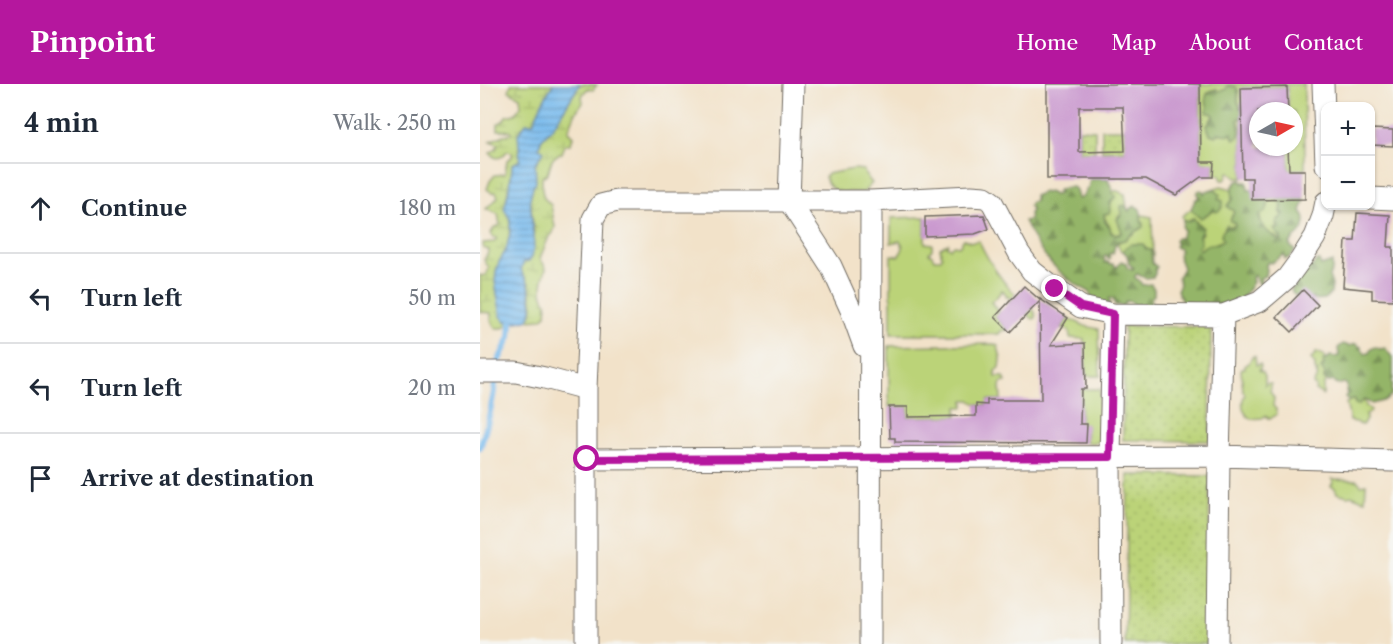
<!DOCTYPE html>
<meta charset="utf-8">
<style>
:root{--surface:#fff;--page:#f2f2f3;--text:#1f2937;--muted:#747a83;--line:#e0e1e3;--accent:#b5179e}
body{margin:0;font-family:"Libre Caslon Text",serif;background:var(--page);color:var(--text)}
.controls{position:absolute;right:18px;top:18px;display:grid;overflow:hidden;border-radius:12px;box-shadow:0 2px 4px #0004}
.controls button{width:54px;height:54px;display:grid;place-items:center;padding:0;border:0;border-bottom:2px solid var(--line);background:var(--surface);color:var(--text);font:30px sans-serif}
.compass{position:absolute;left:769px;top:18px;width:54px;height:54px;border-radius:50%;background:var(--surface);box-shadow:0 2px 4px #0004;rotate:81deg}
.stop{position:absolute;width:18px;height:18px;margin:-14px;border:4px solid #b5179e;border-radius:50%;background:#fff}
.stop.end{background:#b5179e;border-color:#fff;box-shadow:0 2px 6px #0008}
.list{margin:0;padding:0;list-style:none}
h2{display:flex;justify-content:space-between;align-items:center;height:78px;margin:0;padding:0 24px;font-size:26px}
h2 small{font-size:20px;font-weight:400;color:var(--muted)}
.list li{display:grid;grid-template-columns:39px 1fr auto;gap:18px;align-items:center;box-sizing:border-box;height:90px;padding:0 24px;border-top:2px solid var(--line)}
.list b{display:block;font-size:22px;white-space:nowrap}
.list em{font-size:20px;font-style:normal;color:var(--muted)}
.icon{flex:none;width:33px;height:33px;fill:none;stroke:currentColor;stroke-width:2;stroke-linecap:round;stroke-linejoin:round}
.map{position:relative;flex:none;width:913px;height:560px;overflow:hidden}
header{display:flex;align-items:center;gap:36px;box-sizing:border-box;height:84px;padding:0 30px;background:var(--accent);color:#fff}
header strong{font-size:28px}
nav{display:flex;gap:33px;margin-inline-start:auto;font-size:21px}
main{display:flex}
aside{flex:1;background:var(--surface)}
.map>svg:first-child{display:block}
.green{fill:#bbd378;stroke:#737f52;stroke-width:1.5}
.forest{fill:url(#forest-firs);stroke:#60704a;stroke-width:1.5}
.wetland{fill:url(#wetland-marsh);stroke:#737f52;stroke-width:1.5}
.garden{fill:url(#garden-dots);stroke:#737f52;stroke-width:1.5}
.water{fill:url(#water-rules);stroke:#51728c;stroke-width:1.5}
.lines{fill:none;stroke-linecap:round;stroke-linejoin:round}
.stream{stroke:#77baed;stroke-width:6}
.building{fill:#ca9acf;fill-rule:evenodd}
.minor-casing{stroke:#716b62;stroke-width:23}
.minor{stroke:#fff;stroke-width:21}
.route{stroke:#b5179e;stroke-width:8}
</style>
<header>
<strong>Pinpoint</strong>
<nav><a>Home</a><a>Map</a><a>About</a><a>Contact</a></nav>
</header>
<main>
<aside>
<h2>4 min<small>Walk · 250 m</small></h2>
<ul class="list">
<li><svg class="icon" aria-label="ahead" viewBox="0 0 24 24"><path d="M12 20V5M6 11l6-6 6 6"/></svg><div><b>Continue</b></div><em>180 m</em></li>
<li><svg class="icon" aria-label="left" viewBox="0 0 24 24"><path d="M17 20v-9H6M10 6l-5 5 5 5"/></svg><div><b>Turn left</b></div><em>50 m</em></li>
<li><svg class="icon" aria-label="left" viewBox="0 0 24 24"><path d="M17 20v-9H6M10 6l-5 5 5 5"/></svg><div><b>Turn left</b></div><em>20 m</em></li>
<li><svg class="icon" aria-label="arrive" viewBox="0 0 24 24"><path d="M6 21V4h12l-3 4 3 4H6"/></svg><div><b>Arrive at destination</b></div></li>
</ul>
</aside>
<div class="map">
<svg width="913" height="560" viewBox="0 0 913 560">
<defs>
<pattern id="forest-firs" width="22" height="20" patternUnits="userSpaceOnUse" patternTransform="scale(1.5)"><rect width="22" height="20" fill="#94b568"/><path d="M5 1l3.5 6h-7zM16 11l3.5 6h-7z" fill="#799356"/></pattern>
<pattern id="wetland-marsh" width="20" height="14" patternUnits="userSpaceOnUse" patternTransform="scale(1.5)"><rect width="20" height="14" fill="#bbd378"/><path d="M1 5h8M5 5V1M11 12h8M15 12V8" fill="none" stroke="#a1b568"/></pattern>
<pattern id="garden-dots" width="8" height="8" patternUnits="userSpaceOnUse" patternTransform="scale(1.5)"><rect width="8" height="8" fill="#bbd378"/><path d="M2 2h.1M6 6h.1" fill="none" stroke="#a1b568" stroke-width="1.8" stroke-linecap="round"/></pattern>
<pattern id="water-rules" width="6" height="5" patternUnits="userSpaceOnUse" patternTransform="scale(1.5)"><rect width="6" height="5" fill="#77baed"/><path d="M0 2.5h6" fill="none" stroke="#6297c0"/></pattern>
</defs>
<rect width="100%" height="100%" fill="#f6f6f2"/>
<filter id="ink" filterUnits="userSpaceOnUse"><feTurbulence type="fractalNoise" baseFrequency=".0167" numOctaves="2"/><feDisplacementMap in="SourceGraphic" scale="12" xChannelSelector="R" yChannelSelector="G"/><feConvolveMatrix kernelMatrix="1 2 1 2 8 2 1 2 1" color-interpolation-filters="sRGB"/></filter>
<filter id="wash" filterUnits="userSpaceOnUse"><feTurbulence type="fractalNoise" baseFrequency=".008" numOctaves="4" result="noise"/><feDisplacementMap in="SourceGraphic" scale="24" xChannelSelector="R" yChannelSelector="G"/><feGaussianBlur stdDeviation="1.35" result="paint"/><feColorMatrix in="noise" values="0 0 0 0 0 0 0 0 0 0 0 0 0 0 0 0 0 1.4 0 .05"/><feComposite in="paint" operator="in"/></filter>
<g filter="url(#wash)">
<rect width="100%" height="100%" fill="#f2e2c9"/>
<!-- green -->
<path class="green" d="M720 0H824L825 86H809L808 63H814V27H808L807 3 762 4V25L760 24 758 17V5L728 8C725 15 728 25 734 31L727 42 730 50 736 52 738 50 753 48 760 44 758 36 762 32 763 94H756L750 88H748L747 93 745 96H742L740 91 733 90 734 79 721 78Z
M374 85 384 86 385 91 392 99 384 108C368 108 350 112 345 93L347 90Z
M741 102 752 105V116L748 120 754 128 751 134 755 139V142L745 143 744 156C736 160 727 163 719 166 717 161 718 153 722 149L719 140 712 134 707 138 703 136 702 132 711 125 724 131 729 129 738 115 735 105 729 106Z
M631 107H638L645 110 647 124 645 123 642 130 638 132 642 148 640 151 632 149C630 147 630 145 630 143 628 138 624 138 624 130L629 129 630 127 632 109Z
M789 115H799L802 119 801 129 804 130V132L798 136 797 140 800 145 801 156C788 151 782 144 779 131 787 129 788 123 789 115Z
M662 131 672 133 673 172 671 166 646 163 643 167 640 166 637 159 653 150 655 146 660 145 663 139 661 134Z
M445 133V159L452 160V165L449 169 452 171 454 175H461L462 173 460 164 468 159 467 163 470 164 474 161 479 162 484 155 491 158 499 157C508 176 519 194 534 209 542 217 555 221 556 234L553 235 548 231 546 228 543 231 529 218 530 213H526V210L522 206 516 214 511 218 519 228 515 233 528 246 521 247 519 250H411V171L418 172C423 167 425 162 420 157L411 159V134Z
M588 234 605 242 619 245 620 292H606L604 255 590 254 589 246 582 244Z
M514 260 518 262 521 275 520 284 515 287 516 293H524L526 298 521 299 520 303 521 316H508L507 321 496 320 490 316H484V323H477V332L428 333V323H409V262Z
M837 268 845 272 843 286 845 290 844 295 846 296 843 303V311L835 306 836 303 833 300 838 292 836 289 838 288 835 286V281L831 275Z
M773 272H775L776 281 780 280 781 283 779 286 783 288 785 292V301L788 299 791 300V304L790 307 794 314 793 322 796 325 797 330 793 333 790 335 785 332 782 334 771 335C763 330 760 319 765 310L763 307 761 286 762 284H765V281L768 280Z
M601 305H620V358L606 359 607 341 600 340Z
M874 314 884 315 886 322 891 326 890 329 886 330V336L882 341 879 340 877 338 870 337 866 319Z
M852 395 877 396 881 401 886 400 885 416 881 415 871 411 868 412 857 409 855 404 851 402 853 398Z"/>
<!-- forest -->
<path class="forest" d="M748 2 756 3C760 8 757 13 758 18 759 20 760 22 760 24L762 25V32L758 36 760 48 758 54 755 55 753 54 752 49 750 51 738 49 736 52 730 50 727 42 734 31 731 29H727V26L728 24C725 16 724 7 736 5L738 7 745 6Z
M610 95H628L629 99 632 102V109L636 112 630 119 631 127 629 129 624 130 625 138 630 143 631 149 639 151 642 148 637 135 642 130 641 122 644 121 649 127 650 125 655 122 659 124C662 127 661 130 661 134 661 138 663 139 663 143 657 147 649 150 645 156L639 157 635 161 633 170 631 169 629 170 630 175H628L626 171 624 173 625 179 628 178 629 180H634L637 184 641 177 646 179 647 184 653 186 654 184 649 180 647 171 643 167C649 158 654 160 663 160L666 165 671 166 672 179 677 183 675 186V190L673 193 665 194 657 190 655 192V194L659 196 662 201 671 200 674 205V211L671 214 672 218 670 221 654 222 652 218 646 217 643 222 635 221 633 215 630 214 628 216 630 218 629 221 611 216 610 208C580 194 558 167 544 137L550 136 549 130 552 125 549 122 551 118H554L556 116 554 112 564 108 566 109 569 108 574 111 579 110 580 108H576C581 103 586 104 593 103L596 106 598 115C606 114 604 106 609 102Z
M761 96 762 98H767L768 106H772L789 115C788 123 787 129 779 131 781 143 788 149 799 156H801V153L798 151 794 145 799 144 798 141 796 140 798 136 804 130 801 129 802 120 799 119V115H825L821 127C829 137 824 147 814 154L813 156 809 160 815 167 809 174 805 175 804 170 791 179 788 178 786 181 787 187 785 192 780 194 782 200 780 201 774 191 772 194 773 198 766 209 755 221 708 222 709 218H702L697 206 700 200 698 193 703 184 698 171 701 166 699 164H697L695 162 697 160 695 157 696 154H700L704 146 702 144 703 136 708 138 714 134 715 137 723 144 719 152 721 159 718 163 719 166 728 160 731 161C735 159 740 159 743 156L741 150 747 141 750 143 755 142V139L750 137 754 128 753 126 750 125 747 122 752 116C751 108 751 98 761 96Z
M735 105 740 111 738 115 743 117C743 125 739 130 732 126L729 129 721 134C714 131 716 129 711 125L715 116 719 113 717 110 718 107 721 106 723 107 724 110 726 107Z
M830 177 829 182 832 183 836 177H839L841 182 852 178V187L849 192 852 201 851 209 844 215 834 216 832 213 825 216C820 213 812 212 811 206L813 204 812 202Z
M863 260 869 262 876 260 881 263 885 270 889 269 891 265 895 263 900 265 905 264C908 267 909 271 913 273V295L911 298 913 301 911 305 912 308 911 312 908 313 907 316 892 320 884 316 878 321 875 320 874 315 869 317 865 313 867 310 866 307 867 301 864 299 857 301 854 297 849 298 844 295 845 290 841 284 844 281 843 276 847 275 850 272 854 273 859 272 858 264Z"/>
<!-- wetland -->
<path class="wetland" d="M31 0H73L62 19 53 39 42 43 39 50 40 76 32 81C32 94 28 104 26 117 25 122 29 129 30 135 30 140 30 147 29 153 28 157 28 163 26 166 24 171 21 174 19 178 11 197 19 219 25 237L31 239 23 244H15L11 237V229L0 228V191L3 192 7 189 9 184 4 176 9 166 3 164V159L14 158 17 154 13 153 11 149 14 144 20 141 18 130 6 125 18 113 16 108 12 109 7 105 10 97 15 91 25 90 27 76 32 73V68L27 67C22 74 16 77 10 69L16 65 18 60 10 57 24 51 31 50V47L18 46V40L24 36 26 32 35 30 41 22 40 13 29 7Z
M100 0 117 1 113 6 107 5 102 12 103 19C94 27 93 37 88 47L93 52 91 60 85 61 82 69C71 72 70 80 68 90L62 93V106L64 114 71 121 75 143 73 149 68 155 60 174 66 184C63 196 58 208 67 219L66 231 61 235 48 236 52 230 53 222 49 199 41 188V183L54 149 50 114 53 103 56 98 55 80 61 71 59 64 61 56 73 43Z"/>
<!-- garden -->
<path class="garden" d="M599 45 615 46V68H599Z
M622 45H645V67H622Z
M644 242 731 243 730 357 643 356Z
M648 391 730 392 727 560H645Z"/>
<!-- water -->
<path class="water" d="M73 0H100L73 43 61 56 59 64 64 67 55 80 56 98 53 103 50 114 54 162 52 173 49 177 44 178C37 190 46 190 49 201 50 204 49 208 50 211 52 221 54 227 48 236L31 239 25 237 21 232 15 198 16 188 19 178 26 166 30 150V135L24 125C28 110 32 96 32 81L40 76 38 50 46 39H53L62 19Z"/>
<g class="lines">
<!-- stream -->
<path class="stream" d="M17 283V280L30 253 31 239
M0 364C8 340 13 318 16 293"/>
</g>
<g id="blocks">
<!-- building -->
<path class="building" d="M567 0H720L721 78H734L733 93H721L696 111 666 95H567ZM599 23H643L645 67 599 68Z
M807 3 808 27H778V63H808L809 86H825V115L772 116V94H763L761 4Z
M891 45 913 46V62L891 61Z
M877 129 910 131 908 163H913V216L892 215V206L863 203 866 157H875Z
M504 131 509 145 495 150 445 152V133Z
M544 202 560 216V215L588 234 571 261 605 259 606 305H601L600 340H607L606 359 415 358V354H410L409 323H428V333L496 332V320L507 321V316H561L560 217 530 248 515 233Z
M823 206 838 221 812 248 797 233Z"/>
</g>
</g>
<g filter="url(#ink)">
<use href="#blocks" fill-opacity="0" stroke="#716b62" stroke-width="1.5"/>
<g class="lines">
<defs>
<path id="minor" d="M313 0 309 117 351 182 371 226 384 262
M843 0 846 81
M890 114 913 115
M0 288H36L65 294 106 305
M107 375 739 372 913 377
M106 560V305L113 135 121 121 137 117H391L491 112 505 113 512 118 539 169 552 187 575 205 601 223 633 230 743 231 780 217 807 194 821 175 835 153 843 132 846 118
M390 560 391 117
M631 560 630 373 633 230
M737 560 739 372 743 231"/>
</defs>
<!-- minor casing -->
<use href="#minor" class="minor-casing"/>
<!-- minor -->
<use href="#minor" class="minor"/>
</g>
</g>
<g class="lines" filter="url(#ink)">
<!-- route -->
<path class="route" d="M107 375 630 373 633 230 601 223 575 205"/>
</g>
</svg>
<div class="controls">
<button>+</button>
<button>−</button>
</div>
<svg class="compass" viewBox="-18 -18 36 36"><path d="M0-13l5 13h-10z" fill="#e53935"/><path d="M0 13l5-13h-10z" fill="#747a83"/></svg>
<div class="stop" style="left:107px;top:375px"></div>
<div class="stop end" style="left:575px;top:205px"></div>
</div>
</main>
